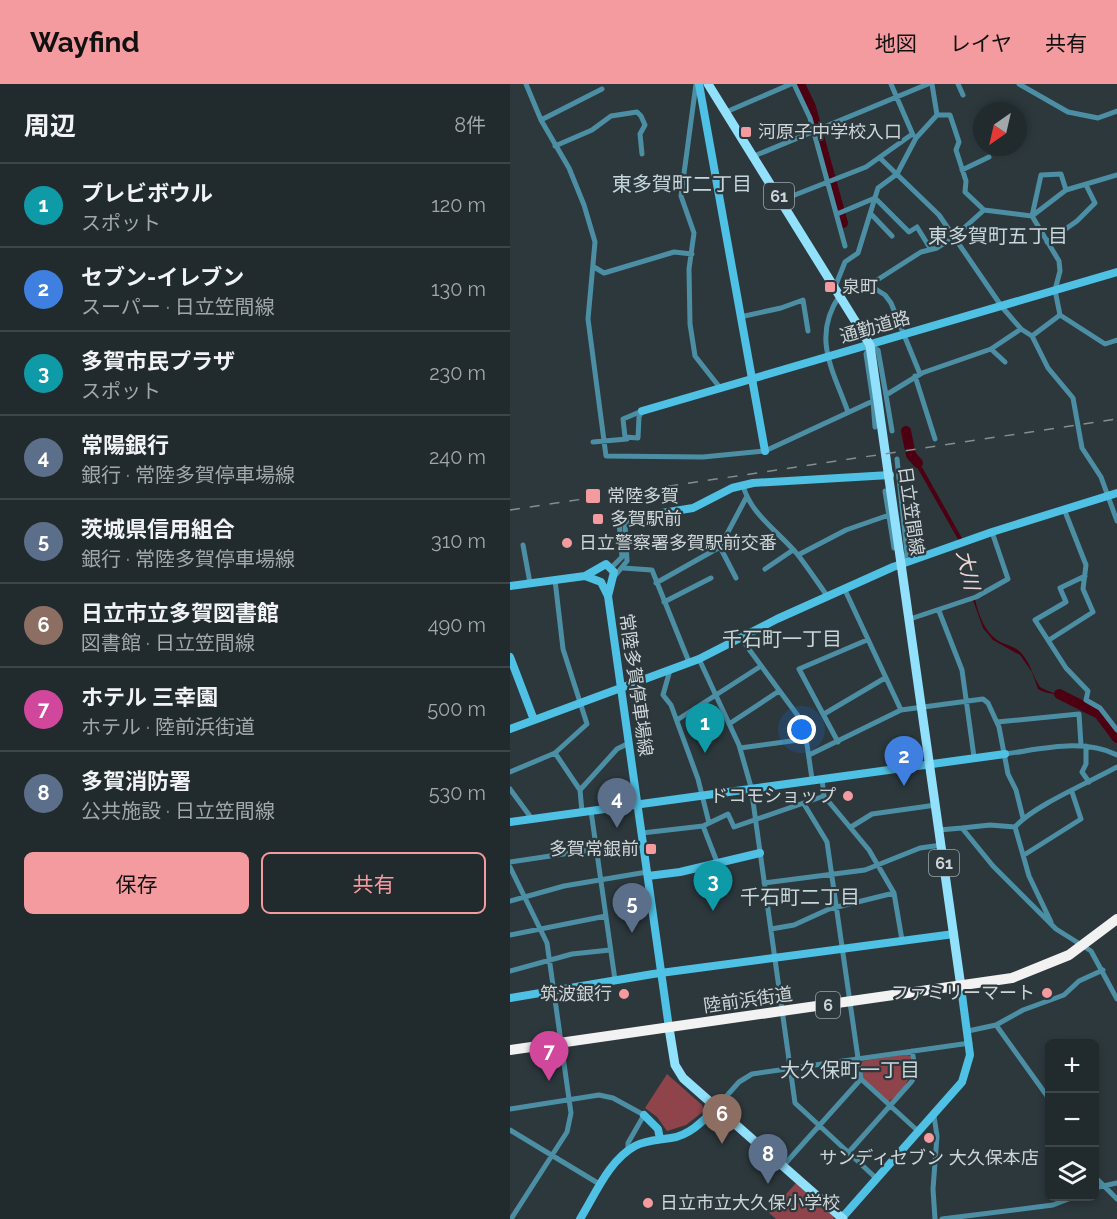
<!DOCTYPE html>
<html lang="ja">
<meta charset="utf-8">
<style>
:root{--surface:#212a2d;--page:#2d3639;--text:#f1f3f6;--muted:#a2a7aa;--line:#3e4649;--accent:#f49b9f}
body{margin:0;font-family:Raleway,"Noto Sans JP",sans-serif;background:var(--page);color:var(--text)}
.controls{position:absolute;right:18px;bottom:18px;display:grid;overflow:hidden;border-radius:9px;box-shadow:0 3px 9px #0003}
.controls button{width:54px;height:54px;display:grid;place-items:center;padding:0;border:0;border-bottom:2px solid var(--line);background:var(--surface);color:var(--text);font:30px sans-serif}
.compass{position:absolute;left:463px;top:18px;width:54px;height:54px;border-radius:50%;background:var(--surface);box-shadow:0 3px 9px #0003;rotate:214deg}
.you{position:absolute;left:292px;top:646px;width:21px;height:21px;margin:-15px;border:4px solid #fff;border-radius:50%;background:#1a73e8;box-shadow:0 0 0 9px #1a73e833}
.badge{display:grid;place-items:center;width:39px;height:39px;border-radius:50%;background:var(--accent);color:#fff;font-size:20px;font-weight:700}
.pin{position:absolute;translate:-50% -50px;filter:drop-shadow(0 2px 3px #0008)}
.pin::after{content:'';position:absolute;top:32px;width:21px;height:18px;background:inherit;clip-path:polygon(0 0,100% 0,50% 100%)}
.list{margin:0;padding:0;list-style:none}
h2{display:flex;justify-content:space-between;align-items:center;height:78px;margin:0;padding:0 24px;font-size:26px}
h2 small{font-size:20px;font-weight:400;color:var(--muted)}
.list li{display:grid;grid-template-columns:39px 1fr auto;gap:18px;align-items:center;box-sizing:border-box;height:84px;padding:0 24px;border-top:2px solid var(--line)}
.list b{display:block;font-size:22px;white-space:nowrap}
.list p{margin:0;font-size:20px;white-space:nowrap;color:var(--muted)}
.list em{font-size:20px;font-style:normal;color:var(--muted)}
.actions{display:flex;gap:12px;padding:18px 24px}
.actions a{flex:1;padding:14px 0;border:2px solid var(--accent);border-radius:9px;text-align:center;font-size:21px;color:var(--accent)}
.actions .main{background:var(--accent);color:#111}
.icon{flex:none;width:33px;height:33px;fill:none;stroke:currentColor;stroke-width:2;stroke-linecap:round;stroke-linejoin:round}
.map{position:relative;flex:none;width:607px;height:1135px;overflow:hidden}
header{display:flex;align-items:center;gap:36px;box-sizing:border-box;height:84px;padding:0 30px;background:var(--accent);color:#111}
header strong{font-size:28px}
nav{display:flex;gap:33px;margin-inline-start:auto;font-size:21px}
main{display:flex}
aside{flex:1;background:var(--surface)}
.map>svg:first-child{display:block}
.green{fill:#8e444a}
.water{fill:#4c0011}
.lines{fill:none;stroke-linecap:round;stroke-linejoin:round}
.river{stroke:#4c0011;stroke-width:10}
.street{stroke:#4c8fa5;stroke-width:5}
.secondary{stroke:#4ec1e5;stroke-width:8}
.primary{stroke:#92e1fc;stroke-width:9}
.highway{stroke:#f2f2f2;stroke-width:10}
.rail{stroke:#848d91;stroke-width:1.5;stroke-dasharray:10 10;stroke-linecap:butt}
.poi-dot{fill:#f49b9f;stroke:#2c383c;stroke-width:2}
.labels{text-anchor:middle;stroke-width:4.5;stroke-linejoin:round;paint-order:stroke}
.shield{fill:#2c383c;stroke:#9da6a9;stroke-width:1.5}
.shield-label{font-size:16px;font-weight:bold;fill:#ced5d8}
.poi-label{font-size:18px;fill:#ced5d8;stroke:#2c383c;text-anchor:start}
.street-label{font-size:18px;fill:#ced5d8;stroke:#2c383c}
.neighbourhood-label{font-size:20px;fill:#c8d7dc;stroke:#2c383c}
.water-label{font-size:20px;font-style:italic;fill:#f0d7d8;stroke:#2c383c}
</style>
<header>
<strong>Wayfind</strong>
<nav><a>地図</a><a>レイヤ</a><a>共有</a></nav>
</header>
<main>
<aside>
<h2>周辺<small>8件</small></h2>
<ul class="list">
<li><span class="badge" style="background:#0f9aa8">1</span><div><b>プレビボウル</b><p>スポット</p></div><em>120 m</em></li>
<li><span class="badge" style="background:#3f7fe0">2</span><div><b>セブン-イレブン</b><p>スーパー · 日立笠間線</p></div><em>130 m</em></li>
<li><span class="badge" style="background:#0f9aa8">3</span><div><b>多賀市民プラザ</b><p>スポット</p></div><em>230 m</em></li>
<li><span class="badge" style="background:#5c6f8a">4</span><div><b>常陽銀行</b><p>銀行 · 常陸多賀停車場線</p></div><em>240 m</em></li>
<li><span class="badge" style="background:#5c6f8a">5</span><div><b>茨城県信用組合</b><p>銀行 · 常陸多賀停車場線</p></div><em>310 m</em></li>
<li><span class="badge" style="background:#8d6e63">6</span><div><b>日立市立多賀図書館</b><p>図書館 · 日立笠間線</p></div><em>490 m</em></li>
<li><span class="badge" style="background:#d1479c">7</span><div><b>ホテル 三幸園</b><p>ホテル · 陸前浜街道</p></div><em>500 m</em></li>
<li><span class="badge" style="background:#5c6f8a">8</span><div><b>多賀消防署</b><p>公共施設 · 日立笠間線</p></div><em>530 m</em></li>
</ul>
<div class="actions"><a class="main">保存</a><a>共有</a></div>
</aside>
<div class="map">
<svg width="607" height="1135" viewBox="0 0 607 1135">
<rect width="100%" height="100%" fill="#2c383c"/>
<!-- green -->
<path class="green" d="M396 970 402 973C403 992 395 1007 378 1018L353 995 351 980 353 977Z
M157 990 192 1021 194 1027 176 1041 157 1047 147 1033 135 1024Z
M286 1099 323 1132 324 1135H266L259 1129Z"/>
<!-- water -->
<path class="water" d="M399 369H404L453 456 449 457Z
M465 515C468 530 475 548 487 556 496 562 504 561 512 570 521 580 523 593 530 603 552 616 607 619 607 657 589 629 583 621 551 612 543 609 536 610 528 605L522 588 510 571 483 556 473 544 463 516Z"/>
<g class="lines">
<!-- river -->
<path class="river" d="M290 0 301 23 333 139
M396 347 401 371 408 379
M549 610 589 630 607 654"/>
<!-- street -->
<path class="street" d="M16 0 31 36 59 84 74 121 85 158 78 235 96 372 193 373 255 367 363 317 356 270 360 261 368 266 376 311 412 289 481 265
M186 0 171 112 184 149 179 185 180 240 185 272 211 305
M284 0 300 34 335 162
M381 0 403 51
M422 0 427 31
M448 0 453 11
M509 0 558 28 588 34 607 27
M216 28 281 0
M31 36 92 5
M45 62 82 46 101 32 127 28 131 32 135 41 130 50 132 70
M244 72 418 0
M370 74 429 131 492 223 511 245
M452 86 479 73
M556 106 551 90 531 91 522 132 549 177 550 187 545 206 550 231 595 260 607 256
M272 116 356 83 401 51
M327 130 365 114 399 148 407 143 420 164
M361 130 382 152
M537 158 567 137 585 119 576 101
M84 183 94 189 164 168 182 170
M325 203 335 178 348 169 368 104 387 90 406 54 427 31H440L449 58 446 66 456 97 455 108 474 126 522 132 556 106 607 91
M330 211C301 253 323 286 338 328
M230 233 271 224 293 216 298 247
M522 252 550 231
M495 278 481 265 511 245 522 252 538 284 563 314 572 364 591 393 607 437
M410 290 381 219 375 211 364 204V198L411 168 427 164 444 153 474 126
M405 292 425 355
M376 311 382 347
M363 317 365 343
M132 327 129 333 128 354 115 353 113 335Z
M83 358 117 355
M387 375 397 469 393 478
M233 401C240 430 269 448 288 471 298 484 308 499 318 513
M375 407 384 464
M13 461 20 499
M288 471 336 446 379 431
M102 483 112 473 109 438 120 434
M113 484 142 486 179 578
M255 485 283 466
M575 492 550 504 556 518 525 536 556 584 578 607 576 616 590 624 607 646
M104 493 117 477 115 440 121 434
M226 494 210 463 236 414
M146 499 210 463
M335 506 391 626
M154 518 201 494
M429 527 452 586 464 673
M400 535 466 513 498 495 482 448
M230 553 294 640 302 695
M539 556 583 528 573 505 576 481 554 425
M189 575 229 661 241 703 285 1019 367 1095
M160 586 153 611 161 621 188 695 199 739
M314 630 375 594
M167 636 251 582
M487 638 569 630 571 661
M219 640 269 607
M328 658 289 585 357 556
M576 662V680L572 688 579 698
M230 664 296 655
M45 669 70 706
M495 670C532 665 573 654 607 671
M299 671 391 626 473 615 478 619 489 643 498 690 506 706 513 734
M0 688 45 669 77 640 53 565 45 496
M312 695 314 712 359 766 384 809 392 856
M0 705 22 735
M294 720 317 758 351 995 409 1048
M81 727 105 896
M72 728 70 706 107 665 119 659
M341 743 362 730 426 721
M505 743C523 722 580 698 607 683
M452 744 480 741 505 743 519 792 541 838
M429 746 452 744 483 782 546 845 581 867 607 915
M132 749 193 742
M514 771 571 735 562 708
M0 778 87 765
M207 778 193 742 218 730 224 743 314 712
M0 783 37 859 61 1029 57 1048 1 1135
M254 799 355 786 410 764 432 761
M0 817 54 802 137 788
M261 845 284 841 319 825 384 809
M0 851 96 832
M0 887 62 870 100 866
M486 941 540 1016
M458 947 486 941 513 926 554 911 569 897 593 886
M206 1024 229 998 242 990 460 959
M0 1025 89 1011 103 1014 134 1031 118 1059V1067
M424 1032 427 1052 423 1105 425 1135
M0 1046 91 1101
M338 1069 402 997 406 988 402 967
M273 1082 351 995
M584 1092 607 1115
M584 1104 607 1099
M432 1135 543 1121 566 1112"/>
<!-- secondary -->
<path class="secondary" d="M189 0 255 367
M132 327 607 188
M121 434 183 424 222 404 243 399 380 391
M75 492 91 498 98 512 159 944
M0 502 75 492 96 480 104 488 98 512
M0 573 24 636
M0 645 189 575 267 535 383 483 482 448 607 409
M0 738 495 670
M138 792 170 788 250 769
M0 914 143 890 444 850
M134 1031 148 1045 150 1055
M70 1135C85 1111 99 1076 125 1062 136 1056 149 1056 161 1054 180 1051 193 1037 206 1024
M331 1135 452 998 460 971 451 903"/>
<!-- primary -->
<path class="primary" d="M198 0 360 261 451 903
M159 944 165 981 173 994 333 1135"/>
<!-- highway -->
<path class="highway" d="M0 966 502 894 559 871 607 835"/>
<!-- rail -->
<path class="rail" d="M0 426 607 335"/>
</g>
<!-- markers -->
<g class="poi-dot">
<rect x="230" y="42" width="12" height="12" rx="3"/>
<rect x="314" y="197" width="12" height="12" rx="3"/>
<rect x="75" y="404" width="16" height="16" rx="3"/>
<rect x="82" y="429" width="12" height="12" rx="3"/>
<circle cx="57" cy="459" r="6"/>
<circle cx="338" cy="712" r="6"/>
<rect x="135" y="759" width="12" height="12" rx="3"/>
<circle cx="537" cy="909" r="6"/>
<circle cx="114" cy="910" r="6"/>
<circle cx="419" cy="1054" r="6"/>
<circle cx="138" cy="1119" r="6"/>
</g>
<g class="labels">
<!-- shield labels -->
<g class="shield">
<rect x="254" y="99" width="30" height="26" rx="4.5"/>
<rect x="419" y="766" width="30" height="26" rx="4.5"/>
<rect x="306" y="908" width="24" height="26" rx="4.5"/>
</g>
<g class="shield-label">
<text x="269" y="118">61</text>
<text x="434" y="785">61</text>
<text x="318" y="927">6</text>
</g>
<!-- poi labels -->
<g class="poi-label">
<text x="248" y="54">河原子中学校入口</text>
<text x="332" y="209">泉町</text>
<text x="97" y="418">常陸多賀</text>
<text x="100" y="441">多賀駅前</text>
<text x="69" y="465">日立警察署多賀駅前交番</text>
<text x="326" y="718" text-anchor="end">ドコモショップ</text>
<text x="129" y="771" text-anchor="end">多賀常銀前</text>
<text x="525" y="915" text-anchor="end">ファミリーマート</text>
<text x="102" y="916" text-anchor="end">筑波銀行</text>
<text x="419" y="1080" text-anchor="middle">サンディセブン 大久保本店</text>
<text x="150" y="1125">日立市立大久保小学校</text>
</g>
<!-- street labels -->
<g class="street-label">
<text transform="translate(365 243) rotate(-16)" y="6">通勤道路</text>
<text transform="translate(401 427) rotate(82)" y="6">日立笠間線</text>
<text transform="translate(126 601) rotate(82)" y="6">常陸多賀停車場線</text>
<text transform="translate(238 916) rotate(-8)" y="6">陸前浜街道</text>
</g>
<!-- neighbourhood labels -->
<g class="neighbourhood-label">
<text x="172" y="107">東多賀町二丁目</text>
<text x="488" y="159">東多賀町五丁目</text>
<text x="272" y="562">千石町一丁目</text>
<text x="290" y="820">千石町二丁目</text>
<text x="340" y="993">大久保町一丁目</text>
</g>
<!-- water labels -->
<g class="water-label">
<text transform="translate(458 486) rotate(77)" y="7">大川</text>
</g>
</g>
</svg>
<div class="controls">
<button>+</button>
<button>−</button>
<button><svg class="icon" aria-label="layers" viewBox="0 0 24 24"><path d="M12 4l9 5-9 5-9-5zM3 14l9 5 9-5"/></svg></button>
</div>
<svg class="compass" viewBox="-18 -18 36 36"><path d="M0-13l5 13h-10z" fill="#e53935"/><path d="M0 13l5-13h-10z" fill="#a2a7aa"/></svg>
<div class="you"></div>
<div class="pin badge" style="left:195px;top:669px;background:#0f9aa8">1</div>
<div class="pin badge" style="left:394px;top:702px;background:#3f7fe0">2</div>
<div class="pin badge" style="left:203px;top:827px;background:#0f9aa8">3</div>
<div class="pin badge" style="left:107px;top:744px;background:#5c6f8a">4</div>
<div class="pin badge" style="left:122px;top:849px;background:#5c6f8a">5</div>
<div class="pin badge" style="left:212px;top:1060px;background:#8d6e63">6</div>
<div class="pin badge" style="left:39px;top:997px;background:#d1479c">7</div>
<div class="pin badge" style="left:258px;top:1100px;background:#5c6f8a">8</div>
</div>
</main>
